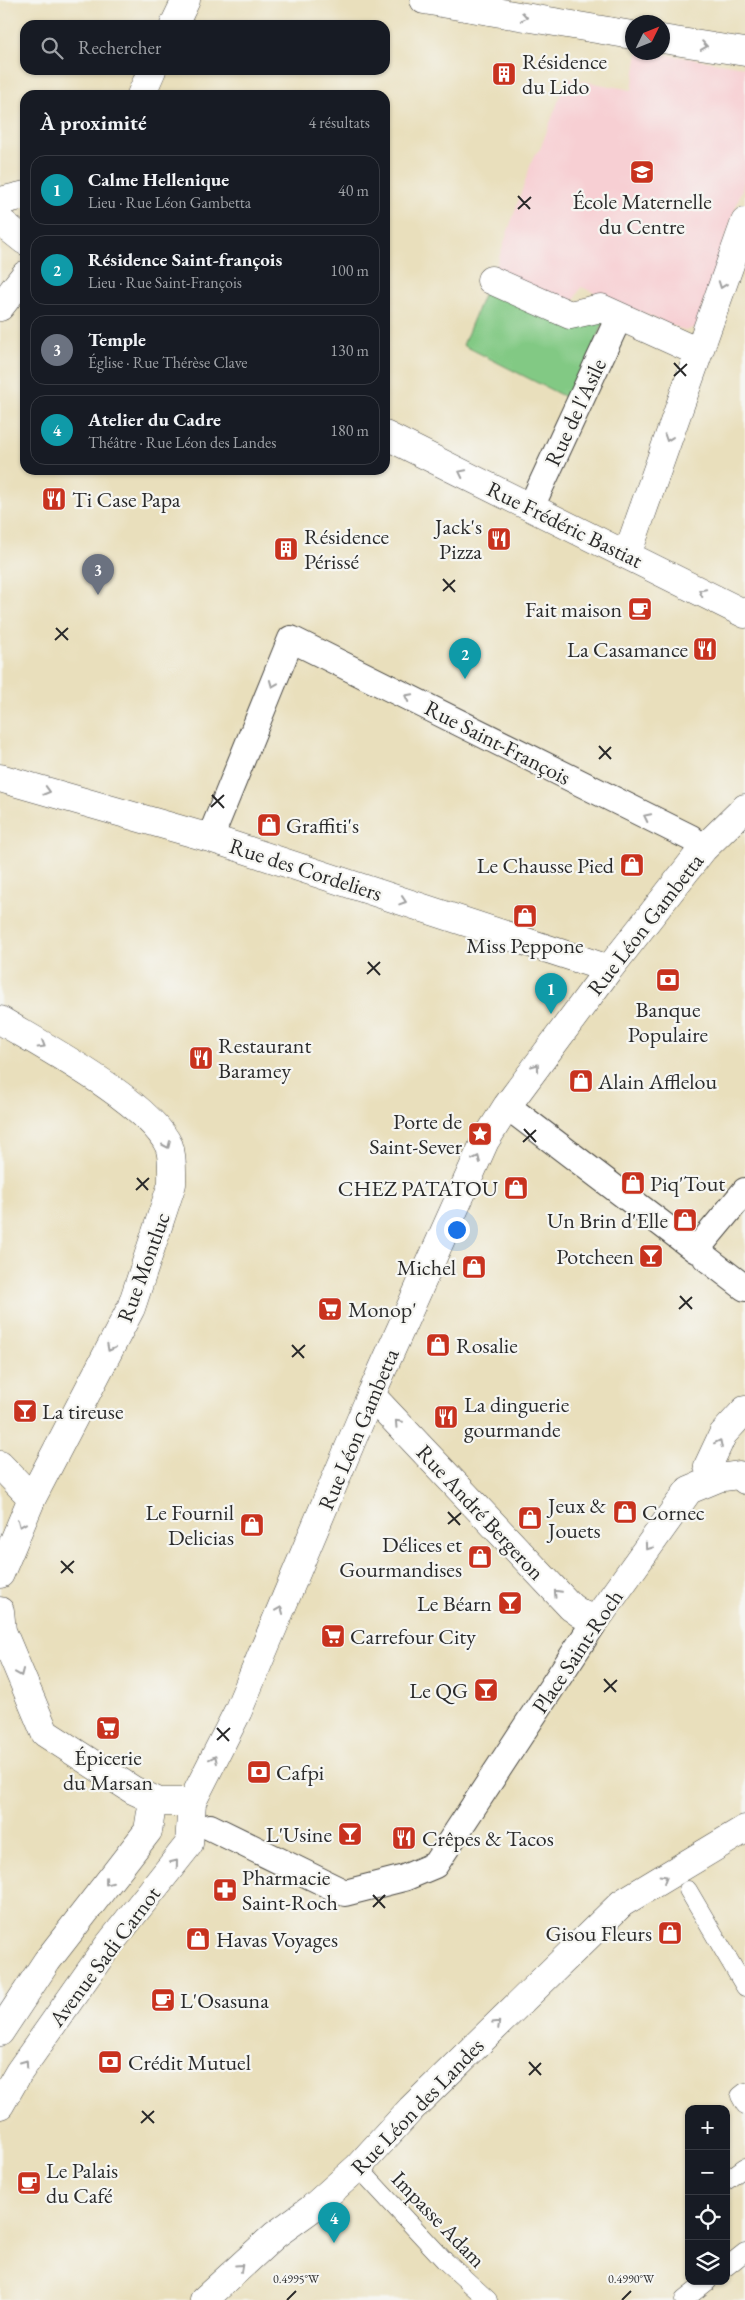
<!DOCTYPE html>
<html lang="fr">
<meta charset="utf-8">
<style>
:root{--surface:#171b24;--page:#242831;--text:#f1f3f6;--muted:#9ea1a6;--line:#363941;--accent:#d93025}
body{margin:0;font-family:"EB Garamond",serif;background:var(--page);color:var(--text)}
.controls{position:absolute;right:15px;bottom:15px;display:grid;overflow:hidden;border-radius:10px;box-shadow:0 1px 4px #0004}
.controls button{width:45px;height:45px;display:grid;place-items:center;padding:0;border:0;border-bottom:1px solid var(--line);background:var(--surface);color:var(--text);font:25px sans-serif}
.compass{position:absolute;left:625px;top:15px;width:45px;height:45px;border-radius:50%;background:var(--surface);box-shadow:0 1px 4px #0004;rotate:47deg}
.you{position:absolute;left:456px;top:1229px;width:18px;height:18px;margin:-12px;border:4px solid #fff;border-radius:50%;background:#1a73e8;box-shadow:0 0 0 8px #1a73e833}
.badge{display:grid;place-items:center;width:32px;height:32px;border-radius:50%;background:var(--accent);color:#fff;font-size:16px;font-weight:700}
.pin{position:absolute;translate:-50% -41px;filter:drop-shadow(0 1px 2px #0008)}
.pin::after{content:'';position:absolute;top:26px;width:18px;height:15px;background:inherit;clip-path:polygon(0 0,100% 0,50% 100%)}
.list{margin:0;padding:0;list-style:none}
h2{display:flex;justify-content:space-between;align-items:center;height:65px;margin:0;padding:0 20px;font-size:21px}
h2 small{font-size:16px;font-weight:400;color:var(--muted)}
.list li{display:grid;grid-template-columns:32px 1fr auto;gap:15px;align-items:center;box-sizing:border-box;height:70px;margin:0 10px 10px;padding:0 10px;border:1px solid var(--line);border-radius:15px}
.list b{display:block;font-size:19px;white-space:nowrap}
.list p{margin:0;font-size:16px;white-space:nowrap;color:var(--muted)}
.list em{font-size:16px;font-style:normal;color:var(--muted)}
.icon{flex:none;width:28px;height:28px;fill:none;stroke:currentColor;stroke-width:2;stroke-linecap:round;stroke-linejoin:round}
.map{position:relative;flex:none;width:745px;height:2300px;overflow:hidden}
.search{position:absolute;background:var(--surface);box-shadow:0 1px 4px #0004;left:20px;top:20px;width:370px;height:55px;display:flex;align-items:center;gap:12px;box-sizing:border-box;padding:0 18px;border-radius:15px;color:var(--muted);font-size:19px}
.panel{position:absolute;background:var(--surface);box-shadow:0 1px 4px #0004;left:20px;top:90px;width:370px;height:385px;border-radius:15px}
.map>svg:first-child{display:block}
.built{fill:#f7cfd3}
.green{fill:#82c984;stroke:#567a58}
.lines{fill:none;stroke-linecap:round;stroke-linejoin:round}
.service-casing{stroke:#484641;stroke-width:19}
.pedestrian-casing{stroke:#484641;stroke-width:28}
.minor-casing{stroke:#484641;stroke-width:29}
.tertiary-casing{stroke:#484641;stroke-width:29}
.service{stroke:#fff;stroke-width:18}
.pedestrian{stroke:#fff;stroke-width:26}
.minor{stroke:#fff;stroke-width:28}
.tertiary{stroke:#fff;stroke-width:28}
.oneway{stroke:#a0a0a0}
.ticks{fill:none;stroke:#2b2b2b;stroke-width:2}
.labels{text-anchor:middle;stroke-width:4.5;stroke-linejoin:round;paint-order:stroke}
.poi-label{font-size:22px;fill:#2b2b2b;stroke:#f6f6f2;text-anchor:start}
.street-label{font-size:22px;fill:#2b2b2b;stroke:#f6f6f2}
.ticks-label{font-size:12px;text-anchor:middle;fill:#2b2b2b;stroke:#f6f6f2;stroke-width:4.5;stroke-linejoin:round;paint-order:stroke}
</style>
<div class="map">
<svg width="745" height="2300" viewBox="0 0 745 2300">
<rect width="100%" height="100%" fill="#f6f6f2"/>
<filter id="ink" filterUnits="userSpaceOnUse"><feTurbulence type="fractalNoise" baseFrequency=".02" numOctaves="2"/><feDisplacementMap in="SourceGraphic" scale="10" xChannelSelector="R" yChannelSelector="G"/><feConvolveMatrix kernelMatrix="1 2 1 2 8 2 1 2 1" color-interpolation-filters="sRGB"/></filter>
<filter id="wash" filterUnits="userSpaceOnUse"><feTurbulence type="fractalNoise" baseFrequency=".0096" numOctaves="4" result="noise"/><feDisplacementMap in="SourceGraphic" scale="20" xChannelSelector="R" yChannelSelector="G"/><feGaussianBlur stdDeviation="1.12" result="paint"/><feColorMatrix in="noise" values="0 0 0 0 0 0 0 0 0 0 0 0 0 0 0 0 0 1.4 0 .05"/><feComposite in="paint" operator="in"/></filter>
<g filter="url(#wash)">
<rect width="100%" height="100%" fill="#e9dfbc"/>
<!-- built -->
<path class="built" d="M638 53H656L745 67V180L696 327 685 331 581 287 570 308 494 272 534 155 540 149 567 78 632 90Z"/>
<!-- green -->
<path class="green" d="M486 288 590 315 604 322 571 400 463 345Z"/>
</g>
<g filter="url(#ink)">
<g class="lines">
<defs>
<path id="service" d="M688 1890 745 1987
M745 2092 740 2096 745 2105
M358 2167 445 2261 488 2300
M726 2181 745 2167
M726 2267 745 2252
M684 2300 708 2281"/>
<path id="pedestrian" d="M531 507 619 317
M210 838 291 639 691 838 703 849
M507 1106 696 1250 745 1191
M706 1258 745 1288
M210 1827 345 1893 404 1878 435 1865 596 1620"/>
<path id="minor" d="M424 0 632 35
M662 39 745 52
M491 280 570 315 601 308 698 352
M627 555 745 222
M0 1020C43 1046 149 1102 169 1146 173 1157 172 1172 172 1184L131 1308 32 1498 0 1574
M371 1395 571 1607 581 1614 596 1620 689 1490 718 1478 739 1475 745 1480
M0 1465 32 1498
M718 1478 708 1466 723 1434 745 1410
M0 1611 2 1631 45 1733 133 1790 159 1802H192
M204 2300 275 2235 311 2209 358 2167 411 2109 622 1903 745 1829"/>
<path id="tertiary" d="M174 25 186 0
M141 95 152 70
M0 201 25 195
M0 221 25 241
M0 307 25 275
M385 435 745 614
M0 778 210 838 609 969
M0 2032 47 1961 148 1831 151 1812
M0 2105 19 2072 107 1947 189 1844 192 1802 238 1711 371 1395 485 1141 507 1106 609 969 703 849 745 808"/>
</defs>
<!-- service casing -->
<use href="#service" class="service-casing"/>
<!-- pedestrian casing -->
<use href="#pedestrian" class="pedestrian-casing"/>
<!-- minor casing -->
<use href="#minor" class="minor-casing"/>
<!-- tertiary casing -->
<use href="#tertiary" class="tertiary-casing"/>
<!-- service -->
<use href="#service" class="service"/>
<!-- pedestrian -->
<use href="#pedestrian" class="pedestrian"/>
<!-- minor -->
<use href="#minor" class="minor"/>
<!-- tertiary -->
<use href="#tertiary" class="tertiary"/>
</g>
<!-- one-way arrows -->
<defs><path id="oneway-chevron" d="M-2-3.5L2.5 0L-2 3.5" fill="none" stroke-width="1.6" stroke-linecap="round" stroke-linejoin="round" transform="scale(1.25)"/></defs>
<g class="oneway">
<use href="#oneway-chevron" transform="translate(524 17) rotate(10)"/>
<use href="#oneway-chevron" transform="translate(704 46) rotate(9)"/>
<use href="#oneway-chevron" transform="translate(722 285) rotate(110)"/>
<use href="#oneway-chevron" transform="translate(668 438) rotate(109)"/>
<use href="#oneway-chevron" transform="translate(462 473) rotate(-154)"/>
<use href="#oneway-chevron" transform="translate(702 592) rotate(-154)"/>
<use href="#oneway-chevron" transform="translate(273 684) rotate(112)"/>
<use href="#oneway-chevron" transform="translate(408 697) rotate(-153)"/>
<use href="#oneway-chevron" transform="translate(47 791) rotate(16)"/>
<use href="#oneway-chevron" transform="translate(647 817) rotate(-154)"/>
<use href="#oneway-chevron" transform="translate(403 901) rotate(18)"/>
<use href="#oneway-chevron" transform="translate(42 1045) rotate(31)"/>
<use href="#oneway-chevron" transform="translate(536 1067) rotate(-54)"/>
<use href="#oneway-chevron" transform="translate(167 1145) rotate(66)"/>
<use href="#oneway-chevron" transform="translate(477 1159) rotate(-66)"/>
<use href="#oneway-chevron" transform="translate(110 1348) rotate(118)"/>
<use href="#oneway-chevron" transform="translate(398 1423) rotate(-133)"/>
<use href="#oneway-chevron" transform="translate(719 1443) rotate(-64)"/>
<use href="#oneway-chevron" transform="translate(21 1524) rotate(113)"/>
<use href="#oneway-chevron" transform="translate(648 1547) rotate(126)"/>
<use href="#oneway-chevron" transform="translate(557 1593) rotate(-133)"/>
<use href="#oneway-chevron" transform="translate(280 1610) rotate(-67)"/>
<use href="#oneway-chevron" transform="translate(20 1673) rotate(67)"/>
<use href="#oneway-chevron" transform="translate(214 1759) rotate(-64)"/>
<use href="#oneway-chevron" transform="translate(175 1863) rotate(-51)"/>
<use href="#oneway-chevron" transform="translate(664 1878) rotate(-31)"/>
<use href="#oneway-chevron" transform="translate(108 1882) rotate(128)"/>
<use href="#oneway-chevron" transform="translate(497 2024) rotate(-44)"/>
<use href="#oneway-chevron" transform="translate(25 2063) rotate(-55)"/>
<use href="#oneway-chevron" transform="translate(240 2267) rotate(-42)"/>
</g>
</g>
<!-- ticks -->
<path class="ticks" d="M518 196 530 209M518 209 531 197M674 363 686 376M674 376 687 364M443 579 455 592M443 591 455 580M56 628 68 640M55 640 68 628M599 746 611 759M599 759 611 747M212 795 224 808M211 807 224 795M368 962 380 975M367 974 380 962M524 1129 536 1142M523 1142 536 1130M137 1178 148 1190M136 1190 149 1178M680 1296 692 1309M679 1309 692 1297M292 1345 304 1358M292 1357 305 1345M448 1512 460 1525M448 1524 461 1513M61 1561 73 1573M61 1573 74 1561M604 1679 616 1692M604 1692 617 1680M217 1728 229 1741M217 1740 230 1728M373 1895 385 1908M373 1907 385 1895M529 2062 541 2075M529 2075 541 2063M142 2111 154 2123M141 2123 154 2111M287 2300 296 2291M622 2300 631 2291"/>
<!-- icons -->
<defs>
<symbol id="building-square" viewBox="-11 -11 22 22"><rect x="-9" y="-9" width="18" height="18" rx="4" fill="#c8321e" stroke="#f6f6f2"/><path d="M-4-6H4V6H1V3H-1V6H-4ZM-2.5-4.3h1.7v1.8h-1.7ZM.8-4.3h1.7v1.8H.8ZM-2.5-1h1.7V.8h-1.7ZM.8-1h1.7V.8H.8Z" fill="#fff"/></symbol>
<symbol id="school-square" viewBox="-11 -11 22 22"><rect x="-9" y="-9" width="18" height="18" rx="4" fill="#c8321e" stroke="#f6f6f2"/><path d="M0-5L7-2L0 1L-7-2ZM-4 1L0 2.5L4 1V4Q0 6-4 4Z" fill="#fff"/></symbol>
<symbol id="restaurant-square" viewBox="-11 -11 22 22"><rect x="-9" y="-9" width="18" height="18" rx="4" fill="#c8321e" stroke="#f6f6f2"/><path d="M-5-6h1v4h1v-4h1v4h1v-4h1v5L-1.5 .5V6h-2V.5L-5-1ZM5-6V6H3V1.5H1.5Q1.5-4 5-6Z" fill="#fff"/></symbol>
<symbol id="cafe-square" viewBox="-11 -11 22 22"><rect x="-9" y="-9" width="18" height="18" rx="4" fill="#c8321e" stroke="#f6f6f2"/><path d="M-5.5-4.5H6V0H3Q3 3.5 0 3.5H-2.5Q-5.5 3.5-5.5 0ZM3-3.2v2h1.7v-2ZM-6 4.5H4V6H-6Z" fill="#fff"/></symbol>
<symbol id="shop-square" viewBox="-11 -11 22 22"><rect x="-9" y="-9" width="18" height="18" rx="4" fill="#c8321e" stroke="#f6f6f2"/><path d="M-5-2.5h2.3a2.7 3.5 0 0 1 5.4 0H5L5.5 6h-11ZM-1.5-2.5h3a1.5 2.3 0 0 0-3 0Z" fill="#fff"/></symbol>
<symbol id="bank-square" viewBox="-11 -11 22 22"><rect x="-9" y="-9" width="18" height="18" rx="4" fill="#c8321e" stroke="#f6f6f2"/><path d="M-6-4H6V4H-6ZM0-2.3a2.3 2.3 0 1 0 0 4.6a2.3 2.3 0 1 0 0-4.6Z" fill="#fff"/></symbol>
<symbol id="sight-square" viewBox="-11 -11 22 22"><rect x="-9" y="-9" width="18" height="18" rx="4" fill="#c8321e" stroke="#f6f6f2"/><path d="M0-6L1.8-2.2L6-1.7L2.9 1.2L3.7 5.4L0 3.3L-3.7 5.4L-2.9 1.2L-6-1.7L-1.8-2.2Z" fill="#fff"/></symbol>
<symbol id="bar-square" viewBox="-11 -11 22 22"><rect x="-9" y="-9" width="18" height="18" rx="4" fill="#c8321e" stroke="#f6f6f2"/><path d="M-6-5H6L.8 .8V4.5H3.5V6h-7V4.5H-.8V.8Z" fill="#fff"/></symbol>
<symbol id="supermarket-square" viewBox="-11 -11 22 22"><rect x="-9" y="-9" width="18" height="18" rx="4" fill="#c8321e" stroke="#f6f6f2"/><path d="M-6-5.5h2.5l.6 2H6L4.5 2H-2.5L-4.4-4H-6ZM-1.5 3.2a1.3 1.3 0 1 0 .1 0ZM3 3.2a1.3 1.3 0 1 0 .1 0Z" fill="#fff"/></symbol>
<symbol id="pharmacy-square" viewBox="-11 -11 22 22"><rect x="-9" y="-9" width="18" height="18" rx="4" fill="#c8321e" stroke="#f6f6f2"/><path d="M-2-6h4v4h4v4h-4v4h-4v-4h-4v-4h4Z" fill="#fff"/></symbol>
</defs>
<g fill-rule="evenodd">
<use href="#building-square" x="490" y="60" width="28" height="28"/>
<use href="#school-square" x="628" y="158" width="28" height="28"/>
<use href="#restaurant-square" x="40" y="485" width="28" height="28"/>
<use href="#restaurant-square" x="485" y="525" width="28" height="28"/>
<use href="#building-square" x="272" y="535" width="28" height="28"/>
<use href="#cafe-square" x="626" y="595" width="28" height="28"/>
<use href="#restaurant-square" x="691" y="635" width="28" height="28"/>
<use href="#shop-square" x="255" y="811" width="28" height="28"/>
<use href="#shop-square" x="618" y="851" width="28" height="28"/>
<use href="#shop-square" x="511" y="902" width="28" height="28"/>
<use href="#bank-square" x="654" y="966" width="28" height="28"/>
<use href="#restaurant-square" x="187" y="1044" width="28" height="28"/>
<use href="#shop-square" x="567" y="1067" width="28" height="28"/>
<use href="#sight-square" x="466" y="1120" width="28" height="28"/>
<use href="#shop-square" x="619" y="1169" width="28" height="28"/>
<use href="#shop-square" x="502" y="1174" width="28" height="28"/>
<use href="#shop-square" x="671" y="1206" width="28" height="28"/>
<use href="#bar-square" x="637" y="1242" width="28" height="28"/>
<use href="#shop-square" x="460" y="1253" width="28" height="28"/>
<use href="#supermarket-square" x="316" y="1295" width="28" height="28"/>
<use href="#shop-square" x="424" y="1331" width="28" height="28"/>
<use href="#bar-square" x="11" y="1397" width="28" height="28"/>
<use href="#restaurant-square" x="432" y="1403" width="28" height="28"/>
<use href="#shop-square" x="611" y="1498" width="28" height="28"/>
<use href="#shop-square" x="516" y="1504" width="28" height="28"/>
<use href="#shop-square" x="238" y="1511" width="28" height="28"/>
<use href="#shop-square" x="466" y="1543" width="28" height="28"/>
<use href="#bar-square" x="496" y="1589" width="28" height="28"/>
<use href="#supermarket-square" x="319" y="1622" width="28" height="28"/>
<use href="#bar-square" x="472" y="1676" width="28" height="28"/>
<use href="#supermarket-square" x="94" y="1714" width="28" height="28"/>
<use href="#bank-square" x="245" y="1758" width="28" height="28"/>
<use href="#bar-square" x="336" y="1820" width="28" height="28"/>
<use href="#restaurant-square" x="390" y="1824" width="28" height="28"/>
<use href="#pharmacy-square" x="211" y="1876" width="28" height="28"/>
<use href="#shop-square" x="656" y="1919" width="28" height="28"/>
<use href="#shop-square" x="184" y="1925" width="28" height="28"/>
<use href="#cafe-square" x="149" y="1986" width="28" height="28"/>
<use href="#bank-square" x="96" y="2048" width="28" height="28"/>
<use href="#cafe-square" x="15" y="2169" width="28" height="28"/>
</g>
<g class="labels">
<!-- poi labels -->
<g class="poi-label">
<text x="522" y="69">Résidence<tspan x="522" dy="25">du Lido</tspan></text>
<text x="642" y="209" text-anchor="middle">École Maternelle<tspan x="642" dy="25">du Centre</tspan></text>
<text x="72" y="507">Ti Case Papa</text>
<text x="482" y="534" text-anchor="end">Jack's<tspan x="482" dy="25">Pizza</tspan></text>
<text x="304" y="544">Résidence<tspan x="304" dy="25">Périssé</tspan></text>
<text x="622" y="617" text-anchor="end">Fait maison</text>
<text x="688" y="657" text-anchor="end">La Casamance</text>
<text x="286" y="833">Graffiti's</text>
<text x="614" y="873" text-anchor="end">Le Chausse Pied</text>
<text x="525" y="953" text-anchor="middle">Miss Peppone</text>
<text x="668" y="1017" text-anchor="middle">Banque<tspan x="668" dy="25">Populaire</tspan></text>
<text x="218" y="1053">Restaurant<tspan x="218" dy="25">Baramey</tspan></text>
<text x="598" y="1089">Alain Afflelou</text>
<text x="462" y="1129" text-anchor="end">Porte de<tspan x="462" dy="25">Saint-Sever</tspan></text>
<text x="650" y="1191">Piq'Tout</text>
<text x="498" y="1196" text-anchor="end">CHEZ PATATOU</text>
<text x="668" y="1228" text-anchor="end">Un Brin d'Elle</text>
<text x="634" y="1264" text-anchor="end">Potcheen</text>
<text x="456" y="1275" text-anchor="end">Michel</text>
<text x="348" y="1317">Monop'</text>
<text x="456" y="1353">Rosalie</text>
<text x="464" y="1412">La dinguerie<tspan x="464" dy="25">gourmande</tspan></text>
<text x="42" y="1419">La tireuse</text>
<text x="548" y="1513">Jeux &amp;<tspan x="548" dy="25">Jouets</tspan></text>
<text x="234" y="1520" text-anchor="end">Le Fournil<tspan x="234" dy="25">Delicias</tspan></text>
<text x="642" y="1520">Cornec</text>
<text x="462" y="1552" text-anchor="end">Délices et<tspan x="462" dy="25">Gourmandises</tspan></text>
<text x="492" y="1611" text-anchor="end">Le Béarn</text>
<text x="350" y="1644">Carrefour City</text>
<text x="468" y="1698" text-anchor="end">Le QG</text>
<text x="108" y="1765" text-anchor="middle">Épicerie<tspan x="108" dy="25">du Marsan</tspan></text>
<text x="276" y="1780">Cafpi</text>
<text x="332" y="1842" text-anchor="end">L'Usine</text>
<text x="422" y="1846">Crêpes &amp; Tacos</text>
<text x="242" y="1885">Pharmacie<tspan x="242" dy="25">Saint-Roch</tspan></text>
<text x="652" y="1941" text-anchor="end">Gisou Fleurs</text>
<text x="216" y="1947">Havas Voyages</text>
<text x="180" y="2008">L'Osasuna</text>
<text x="128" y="2070">Crédit Mutuel</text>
<text x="46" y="2178">Le Palais<tspan x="46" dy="25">du Café</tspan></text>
</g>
<!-- street labels -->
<g class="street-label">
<text transform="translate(575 412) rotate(-65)" y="8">Rue de l'Asile</text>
<text transform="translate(565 524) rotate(26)" y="8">Rue Frédéric Bastiat</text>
<text transform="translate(498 742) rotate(27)" y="8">Rue Saint-François</text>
<text transform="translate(306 869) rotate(18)" y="8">Rue des Cordeliers</text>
<text transform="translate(645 924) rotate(-52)" y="8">Rue Léon Gambetta</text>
<text transform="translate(143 1267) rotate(-70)" y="8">Rue Montluc</text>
<text transform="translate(358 1429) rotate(-67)" y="8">Rue Léon Gambetta</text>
<text transform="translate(481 1512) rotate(47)" y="8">Rue André Bergeron</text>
<text transform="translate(577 1651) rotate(-56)" y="8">Place Saint-Roch</text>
<text transform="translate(104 1956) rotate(-53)" y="8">Avenue Sadi Carnot</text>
<text transform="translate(417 2106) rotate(-46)" y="8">Rue Léon des Landes</text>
<text transform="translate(439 2219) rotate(46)" y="8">Impasse Adam</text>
</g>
</g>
<g class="ticks-label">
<text x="296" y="2283">0.4995°W</text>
<text x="631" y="2283">0.4990°W</text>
</g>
</svg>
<div class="controls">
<button>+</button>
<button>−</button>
<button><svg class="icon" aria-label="locate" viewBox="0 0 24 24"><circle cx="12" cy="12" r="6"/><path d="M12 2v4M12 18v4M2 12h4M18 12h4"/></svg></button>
<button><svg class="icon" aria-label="layers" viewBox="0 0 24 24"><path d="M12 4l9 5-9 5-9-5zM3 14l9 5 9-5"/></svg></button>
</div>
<svg class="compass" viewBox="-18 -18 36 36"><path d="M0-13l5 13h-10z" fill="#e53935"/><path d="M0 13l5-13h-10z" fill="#9ea1a6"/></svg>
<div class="you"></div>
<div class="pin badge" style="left:551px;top:1014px;background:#0f9aa8">1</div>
<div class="pin badge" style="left:465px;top:679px;background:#0f9aa8">2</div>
<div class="pin badge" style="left:98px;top:595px;background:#6b7280">3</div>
<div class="pin badge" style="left:334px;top:2243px;background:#0f9aa8">4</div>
<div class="search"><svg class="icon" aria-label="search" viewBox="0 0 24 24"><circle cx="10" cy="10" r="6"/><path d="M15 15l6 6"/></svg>Rechercher</div>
<section class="panel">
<h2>À proximité<small>4 résultats</small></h2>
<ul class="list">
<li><span class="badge" style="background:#0f9aa8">1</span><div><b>Calme Hellenique</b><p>Lieu · Rue Léon Gambetta</p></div><em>40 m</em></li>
<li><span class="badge" style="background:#0f9aa8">2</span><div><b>Résidence Saint-françois</b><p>Lieu · Rue Saint-François</p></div><em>100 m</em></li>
<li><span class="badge" style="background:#6b7280">3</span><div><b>Temple</b><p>Église · Rue Thérèse Clave</p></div><em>130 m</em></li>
<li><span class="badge" style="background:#0f9aa8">4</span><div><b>Atelier du Cadre</b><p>Théâtre · Rue Léon des Landes</p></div><em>180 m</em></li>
</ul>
</section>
</div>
